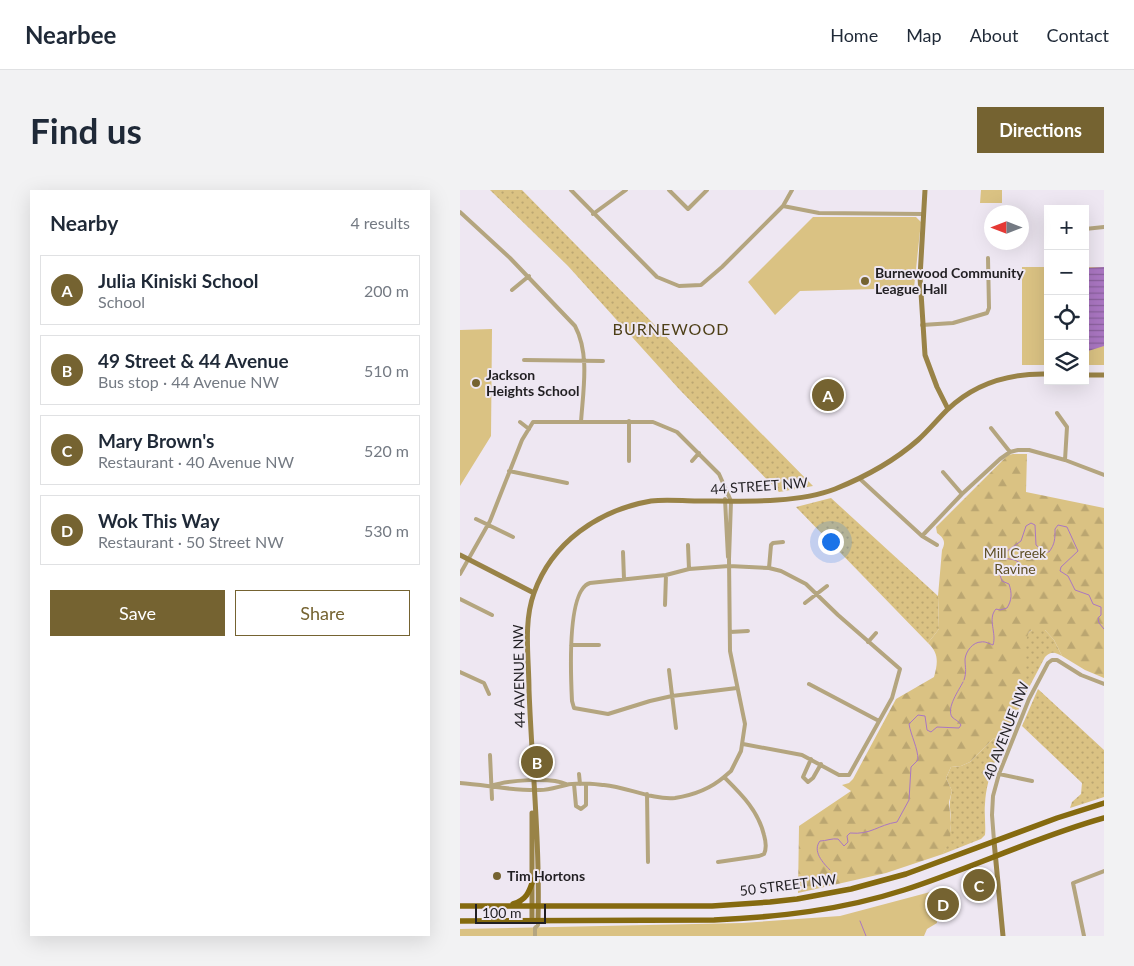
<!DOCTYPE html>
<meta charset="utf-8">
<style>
:root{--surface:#fff;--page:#f2f2f3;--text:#1f2937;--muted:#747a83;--line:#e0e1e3;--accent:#756331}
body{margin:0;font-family:Lato,sans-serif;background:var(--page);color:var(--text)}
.controls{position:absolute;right:15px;top:15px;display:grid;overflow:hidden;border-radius:0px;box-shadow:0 5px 20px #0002}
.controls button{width:45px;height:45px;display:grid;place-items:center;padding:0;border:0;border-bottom:1px solid var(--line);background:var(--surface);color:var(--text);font:25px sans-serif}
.compass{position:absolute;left:524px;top:15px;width:45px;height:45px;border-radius:50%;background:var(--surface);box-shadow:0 5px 20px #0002;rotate:270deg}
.scale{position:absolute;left:15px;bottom:12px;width:71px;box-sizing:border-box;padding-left:5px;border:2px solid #211f22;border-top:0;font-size:14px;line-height:18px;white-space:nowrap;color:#211f22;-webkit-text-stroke:4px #eee7f2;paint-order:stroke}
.you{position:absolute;left:370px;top:351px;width:18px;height:18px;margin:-12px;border:4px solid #fff;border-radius:50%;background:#1a73e8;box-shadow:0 0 0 8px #1a73e833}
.badge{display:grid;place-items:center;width:32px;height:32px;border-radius:50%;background:var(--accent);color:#fff;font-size:16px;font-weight:700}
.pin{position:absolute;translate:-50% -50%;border:2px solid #fff;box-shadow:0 1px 5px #0006}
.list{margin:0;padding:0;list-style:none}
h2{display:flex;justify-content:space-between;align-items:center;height:65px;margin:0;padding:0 20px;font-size:21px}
h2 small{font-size:16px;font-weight:400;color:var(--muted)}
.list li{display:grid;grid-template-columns:32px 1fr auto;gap:15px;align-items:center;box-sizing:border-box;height:70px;margin:0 10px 10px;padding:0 10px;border:1px solid var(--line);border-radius:0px}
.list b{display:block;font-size:19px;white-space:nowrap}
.list p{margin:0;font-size:16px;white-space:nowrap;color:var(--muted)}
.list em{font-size:16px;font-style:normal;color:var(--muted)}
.actions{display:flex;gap:10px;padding:15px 20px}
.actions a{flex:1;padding:11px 0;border:1px solid var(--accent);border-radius:0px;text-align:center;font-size:18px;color:var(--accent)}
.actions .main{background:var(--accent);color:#fff}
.icon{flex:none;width:28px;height:28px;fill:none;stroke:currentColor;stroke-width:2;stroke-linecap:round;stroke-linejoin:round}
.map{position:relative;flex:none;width:644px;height:746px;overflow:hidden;border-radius:0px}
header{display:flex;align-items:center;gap:30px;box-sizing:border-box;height:70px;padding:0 25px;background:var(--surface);border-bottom:1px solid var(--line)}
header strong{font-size:24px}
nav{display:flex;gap:28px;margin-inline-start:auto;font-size:18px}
.intro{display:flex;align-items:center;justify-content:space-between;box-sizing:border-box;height:120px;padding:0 30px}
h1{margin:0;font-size:35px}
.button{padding:12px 22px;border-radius:0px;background:var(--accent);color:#fff;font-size:18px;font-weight:700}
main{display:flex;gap:30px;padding:0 30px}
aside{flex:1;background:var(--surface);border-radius:0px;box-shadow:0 5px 20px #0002}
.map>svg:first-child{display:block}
.grass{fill:url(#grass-dots)}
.forest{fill:url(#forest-firs)}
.park{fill:#dac283}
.water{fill:url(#water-rules)}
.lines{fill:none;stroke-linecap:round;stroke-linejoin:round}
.stream{stroke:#aa76c2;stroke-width:1}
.street{stroke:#b4a57f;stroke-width:4}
.secondary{stroke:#998347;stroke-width:5}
.primary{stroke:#856a10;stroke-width:5.5}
.poi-dot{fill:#756331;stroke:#eee7f2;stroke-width:2}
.labels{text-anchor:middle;stroke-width:4;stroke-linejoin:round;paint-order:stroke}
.poi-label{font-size:14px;font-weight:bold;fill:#211f22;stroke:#eee7f2;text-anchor:start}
.street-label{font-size:14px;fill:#211f22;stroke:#eee7f2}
.park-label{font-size:14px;fill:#5e4f26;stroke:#eee7f2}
.quarter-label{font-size:16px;letter-spacing:1px;fill:#4d3f17;stroke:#eee7f2}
</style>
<header>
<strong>Nearbee</strong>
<nav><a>Home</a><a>Map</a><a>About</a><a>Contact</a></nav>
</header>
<div class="intro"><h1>Find us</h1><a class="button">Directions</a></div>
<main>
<aside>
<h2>Nearby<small>4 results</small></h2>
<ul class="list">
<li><span class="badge">A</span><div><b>Julia Kiniski School</b><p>School</p></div><em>200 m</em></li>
<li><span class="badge">B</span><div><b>49 Street &amp; 44 Avenue</b><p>Bus stop · 44 Avenue NW</p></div><em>510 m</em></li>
<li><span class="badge">C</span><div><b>Mary Brown's</b><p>Restaurant · 40 Avenue NW</p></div><em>520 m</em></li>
<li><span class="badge">D</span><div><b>Wok This Way</b><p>Restaurant · 50 Street NW</p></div><em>530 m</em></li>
</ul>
<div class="actions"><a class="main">Save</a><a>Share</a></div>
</aside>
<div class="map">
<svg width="644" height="746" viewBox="0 0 644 746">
<defs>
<pattern id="grass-dots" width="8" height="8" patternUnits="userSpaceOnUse" patternTransform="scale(1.25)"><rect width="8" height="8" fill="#dac283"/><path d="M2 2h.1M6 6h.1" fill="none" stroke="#bba671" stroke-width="1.8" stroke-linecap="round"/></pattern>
<pattern id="forest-firs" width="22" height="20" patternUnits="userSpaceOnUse" patternTransform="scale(1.25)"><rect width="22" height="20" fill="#dac283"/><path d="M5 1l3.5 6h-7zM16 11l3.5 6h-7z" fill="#bba671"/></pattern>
<pattern id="water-rules" width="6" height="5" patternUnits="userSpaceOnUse" patternTransform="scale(1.25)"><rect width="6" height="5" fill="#aa76c2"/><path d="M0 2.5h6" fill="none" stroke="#8a609d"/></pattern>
</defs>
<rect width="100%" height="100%" fill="#eee7f2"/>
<!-- grass -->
<path class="grass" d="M30 0H62L353 296 319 302 219 199 108 76Z
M371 308 478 406 479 439 468 453 336 317Z
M572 440H585L594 450 602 466C595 462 591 461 585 467L565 505 561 494C567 481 558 448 572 440Z
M578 499 644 560V607L610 618 612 612 621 604 622 593 562 536Z
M548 543C537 565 526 589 525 614 524 624 526 635 525 645L521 649 483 664C487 654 491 644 491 633 491 619 488 615 492 601L486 588 491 577 501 576 510 572 533 549Z"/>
<!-- forest -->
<path class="forest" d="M553 264H567L566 302 644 318V488L625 480 602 466 594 450 585 440H572L569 442C561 459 569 478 561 494L565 505 548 543 533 549 510 572 501 576 491 577 486 588 492 601 489 612 491 633 490 649 483 664 426 683 338 703 339 636 391 601 382 595 389 593 393 589 436 509 474 487C478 473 479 463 468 453L479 439 478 406 482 360C486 352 484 348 477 343L476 337 548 265Z"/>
<!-- park -->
<path class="park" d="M521 0H542V13H520Z
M353 27H456L461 32 454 98 340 101 315 125 288 92Z
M562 77H588V175H562Z
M625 77H644V175H625Z
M32 139 31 246 0 296V140Z
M474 701 477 733 467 739 464 746H0V739L282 733 380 726Z"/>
<!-- water -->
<path class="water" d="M644 77V156L625 162V78Z"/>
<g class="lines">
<!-- stream -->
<path class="stream" d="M504 490C507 481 505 478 505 469 506 461 513 452 521 452 525 451 530 454 533 455 537 443 527 429 536 419L540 420 547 418C552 410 552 403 549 394L542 391 540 385 541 381 545 378 557 380 560 378V373L555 370 544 368 543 364 561 351 566 336 571 333 575 335 576 355 584 362H589C595 354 595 349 595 339L598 335 607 337 618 361 601 377 600 381 608 386 615 400 629 405 633 414 641 417V425L638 428 639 433 644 439
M370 680C363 673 352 661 360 651 366 651 372 648 378 649L384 656 388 652 387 646 390 643C411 645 418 635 437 632L449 610 451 577 458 570C458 558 451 546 449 534L458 525 465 526 467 540 471 542 477 537 499 538 501 535C499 531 495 530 492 527 486 518 499 500 503 492
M400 731 406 746"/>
<!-- street -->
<path class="street" d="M111 0 197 87 219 96 241 95 262 77 323 16 332 0
M209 0 228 19 247 0
M323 16 359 23 463 24
M0 22 50 68 115 136C130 164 123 201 121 232
M133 24 166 0
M625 39 644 37
M52 100 69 86
M462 135 493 133 527 123 529 118 528 68
M64 170 143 171
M597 223 607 237 605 270
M169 231V271
M60 232 69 239
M531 238 550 262
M232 271 239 263
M49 281 107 293
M483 282 502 304
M400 289 462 346 477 355
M265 309 268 367
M16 329 53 347
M462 346 502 304 540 269 550 262 558 260H569L605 270 644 285
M228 355 229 379
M163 362 164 389
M309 378 311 355 313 353 323 352
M0 384 30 331 62 250 73 232H193L217 242 259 284 271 311 269 369 270 461 285 534 281 561 271 581 264 587C281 604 298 620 304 645 306 652 307 658 304 664L299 666 258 672
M0 409 32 425
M345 413 367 396
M205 415 206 385
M270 442 288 441
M408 452 416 443
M111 455H139
M209 480 216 538
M0 482 24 493 29 504
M349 494 419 531
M277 498 212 506 190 511 148 524 114 518 112 511C111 490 106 400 130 393L206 385 229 379 269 376 309 378 321 381 346 394 378 425 440 479 432 508 389 585H379L342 565 283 554
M30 565 32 609
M351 569 343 587 348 592 353 588 361 574
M119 584 120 594
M539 584 572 591
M0 593C27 595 53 601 80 600 89 600 97 597 106 595 117 592 133 594 144 595 167 597 192 610 215 608 234 605 250 599 264 587
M114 594 116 616 121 619 126 615V595
M31 596C47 590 92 587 106 594
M187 604 188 672
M534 651 532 625 533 606 539 584 569 509 588 473 592 470H597L621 485 644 494
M75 746V738L78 735V730
M624 746 613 693 644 681"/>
<!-- secondary -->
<path class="secondary" d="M465 0 460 87 465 165 477 197 488 219
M625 185H644
M0 365 74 403
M534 651 543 746
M72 730V623
M78 730C80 653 72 577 69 500 69 469 63 433 74 403 92 352 139 320 191 311 206 309 223 311 237 311 279 311 336 314 375 299 405 287 433 272 458 250 468 241 477 230 487 220 515 193 549 183 588 184"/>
<!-- primary -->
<path class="primary" d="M53 714C66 710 69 703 73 690
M0 716H252L310 712 337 709 391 699 446 684 597 628 644 613
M0 731 254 730C319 727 382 720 444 700 512 678 576 647 644 628"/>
</g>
<!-- markers -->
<g class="poi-dot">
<circle cx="405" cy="91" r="5"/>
<circle cx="16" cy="193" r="5"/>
<circle cx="37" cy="686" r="5"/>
</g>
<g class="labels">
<!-- poi labels -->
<g class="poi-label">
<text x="415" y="88">Burnewood Community<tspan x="415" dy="16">League Hall</tspan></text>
<text x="26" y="190">Jackson<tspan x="26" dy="16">Heights School</tspan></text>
<text x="47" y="691">Tim Hortons</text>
</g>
<!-- street labels -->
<g class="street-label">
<text transform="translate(299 296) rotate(-4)" y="5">44 STREET NW</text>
<text transform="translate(59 486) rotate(-91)" y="5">44 AVENUE NW</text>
<text transform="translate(546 541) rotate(-69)" y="5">40 AVENUE NW</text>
<text transform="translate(328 695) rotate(-7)" y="5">50 STREET NW</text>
</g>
<!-- park labels -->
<g class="park-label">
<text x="555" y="368">Mill Creek<tspan x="555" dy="16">Ravine</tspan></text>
</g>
<!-- quarter labels -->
<g class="quarter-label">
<text x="211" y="145">BURNEWOOD</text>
</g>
</g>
</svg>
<div class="controls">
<button>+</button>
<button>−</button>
<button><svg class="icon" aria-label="locate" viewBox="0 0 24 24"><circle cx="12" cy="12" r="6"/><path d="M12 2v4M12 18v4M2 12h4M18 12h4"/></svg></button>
<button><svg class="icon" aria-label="layers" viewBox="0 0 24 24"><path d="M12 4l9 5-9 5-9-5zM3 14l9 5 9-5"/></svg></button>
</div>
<svg class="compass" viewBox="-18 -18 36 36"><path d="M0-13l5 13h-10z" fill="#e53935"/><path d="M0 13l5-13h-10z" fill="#747a83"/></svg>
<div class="scale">100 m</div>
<div class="you"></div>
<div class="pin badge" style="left:368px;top:205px">A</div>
<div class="pin badge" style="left:77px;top:572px">B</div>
<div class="pin badge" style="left:519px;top:695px">C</div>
<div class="pin badge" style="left:483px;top:714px">D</div>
</div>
</main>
